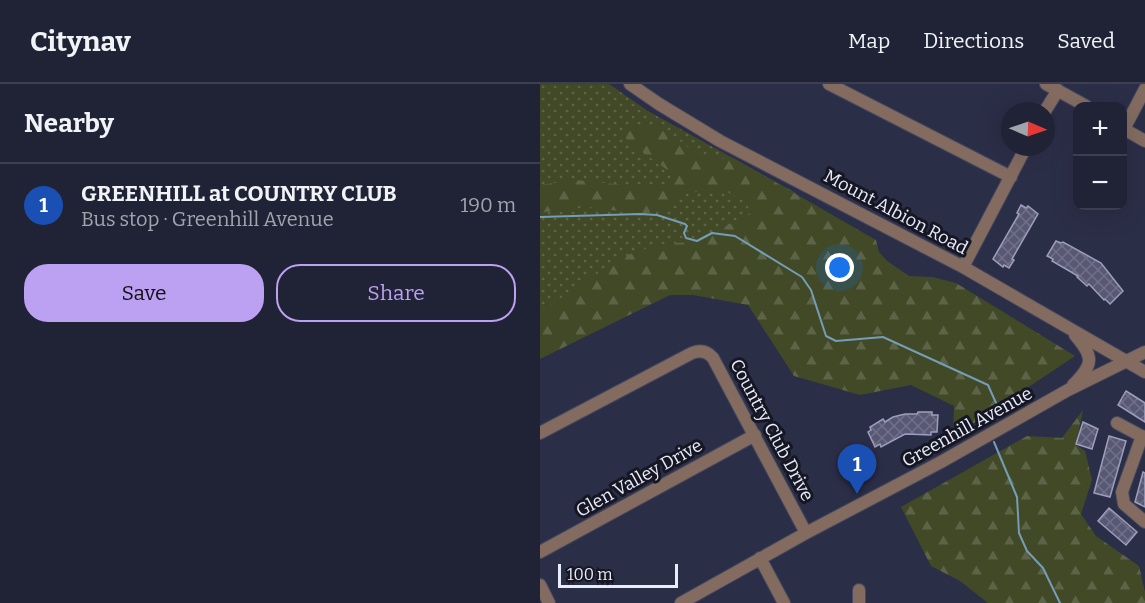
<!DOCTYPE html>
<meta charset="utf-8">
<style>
:root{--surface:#202235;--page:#2d2f41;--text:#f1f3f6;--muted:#a2a4ad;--line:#3d3f50;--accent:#bca0f2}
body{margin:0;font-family:Bitter,serif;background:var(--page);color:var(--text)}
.controls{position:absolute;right:18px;top:18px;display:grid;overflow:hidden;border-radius:12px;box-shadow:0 6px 24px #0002}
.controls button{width:54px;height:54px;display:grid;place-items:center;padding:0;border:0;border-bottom:2px solid var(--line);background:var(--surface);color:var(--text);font:30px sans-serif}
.compass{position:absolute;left:461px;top:18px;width:54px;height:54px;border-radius:50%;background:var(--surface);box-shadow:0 6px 24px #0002;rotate:92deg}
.scale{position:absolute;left:18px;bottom:15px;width:120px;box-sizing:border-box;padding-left:6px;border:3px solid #e9ecfc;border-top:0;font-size:16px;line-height:21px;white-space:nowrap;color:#e9ecfc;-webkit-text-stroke:4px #161723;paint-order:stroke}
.you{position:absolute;left:300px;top:184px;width:21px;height:21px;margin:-15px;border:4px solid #fff;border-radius:50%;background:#1a73e8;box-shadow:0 0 0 9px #1a73e833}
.badge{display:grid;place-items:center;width:39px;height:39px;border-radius:50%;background:var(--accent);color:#fff;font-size:20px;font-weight:700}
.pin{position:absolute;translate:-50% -50px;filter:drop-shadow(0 2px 3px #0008)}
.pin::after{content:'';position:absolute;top:32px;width:21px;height:18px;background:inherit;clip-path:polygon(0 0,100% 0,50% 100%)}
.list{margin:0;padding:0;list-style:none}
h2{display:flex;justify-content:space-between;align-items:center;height:78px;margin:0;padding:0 24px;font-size:26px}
h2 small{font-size:20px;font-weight:400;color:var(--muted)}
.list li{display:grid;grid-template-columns:39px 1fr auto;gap:18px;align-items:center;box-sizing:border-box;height:84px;padding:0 24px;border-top:2px solid var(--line)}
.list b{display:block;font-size:22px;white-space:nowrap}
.list p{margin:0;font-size:20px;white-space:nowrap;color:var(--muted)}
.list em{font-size:20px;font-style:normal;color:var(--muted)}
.actions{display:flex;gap:12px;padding:18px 24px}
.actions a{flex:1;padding:14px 0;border:2px solid var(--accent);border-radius:24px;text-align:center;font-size:21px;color:var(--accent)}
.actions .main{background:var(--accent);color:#111}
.map{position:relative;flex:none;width:605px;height:519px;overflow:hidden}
header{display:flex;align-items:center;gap:36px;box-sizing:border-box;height:84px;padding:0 30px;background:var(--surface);border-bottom:2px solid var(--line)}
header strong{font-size:28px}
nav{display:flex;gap:33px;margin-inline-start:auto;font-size:21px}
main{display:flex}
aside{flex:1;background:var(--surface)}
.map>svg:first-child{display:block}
.grass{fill:url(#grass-dots)}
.forest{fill:url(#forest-firs)}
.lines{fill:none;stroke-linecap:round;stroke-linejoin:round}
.stream{stroke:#749db7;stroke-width:2}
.building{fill:url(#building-cross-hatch);stroke:#9d9ebd;stroke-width:1.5}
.minor-casing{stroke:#464960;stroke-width:14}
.minor{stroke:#836b60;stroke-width:12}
.labels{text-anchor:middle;stroke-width:6;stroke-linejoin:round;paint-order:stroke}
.street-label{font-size:18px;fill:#e9ecfc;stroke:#161723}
</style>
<header>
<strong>Citynav</strong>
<nav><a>Map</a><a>Directions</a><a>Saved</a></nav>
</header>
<main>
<aside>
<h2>Nearby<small></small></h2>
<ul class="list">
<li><span class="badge" style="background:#1a4fb4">1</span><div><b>GREENHILL at COUNTRY CLUB</b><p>Bus stop · Greenhill Avenue</p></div><em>190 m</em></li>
</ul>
<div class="actions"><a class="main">Save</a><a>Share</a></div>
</aside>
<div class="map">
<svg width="605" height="519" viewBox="0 0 605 519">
<defs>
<pattern id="grass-dots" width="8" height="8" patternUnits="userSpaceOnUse" patternTransform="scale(1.5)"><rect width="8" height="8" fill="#414927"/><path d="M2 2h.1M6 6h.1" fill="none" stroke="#5c6347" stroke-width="1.8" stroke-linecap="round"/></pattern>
<pattern id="forest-firs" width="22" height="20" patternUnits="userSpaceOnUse" patternTransform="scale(1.5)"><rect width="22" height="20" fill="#414927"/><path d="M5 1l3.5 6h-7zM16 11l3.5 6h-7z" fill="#5c6347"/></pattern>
<pattern id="building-cross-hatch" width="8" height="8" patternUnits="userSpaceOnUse" patternTransform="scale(1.5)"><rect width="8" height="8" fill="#585874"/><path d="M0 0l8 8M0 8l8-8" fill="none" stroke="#707089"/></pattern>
</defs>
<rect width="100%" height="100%" fill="#2b2e47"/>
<!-- grass -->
<path class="grass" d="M0 0H69L108 27 256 109 151 172 0 232Z"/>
<!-- forest -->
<path class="forest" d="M93 41H113L130 49 154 68 175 74 195 75 336 156 339 168 347 177 369 192 392 193 416 199 535 272 413 353 414 322 371 301 320 311 254 292 208 221 153 211H130L0 275V228L82 173 116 161 159 157 212 128 203 116 187 108 166 107 147 109 129 126 101 130 41 122 0 129V101L35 96 95 102 125 100 133 90 87 57 84 46Z
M543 326 536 361 545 367 552 396 541 430 556 452 599 482 605 508V519H448L420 497 391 482 361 423 487 352 522 354Z"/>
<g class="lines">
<!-- stream -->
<path class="stream" d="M0 133 100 130 117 131 145 140 147 142 144 149 146 154 157 157 172 149 195 152 262 193 271 206 286 252 296 257 343 253 448 301 456 319
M454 358 477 413 479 449 487 467 503 484 520 519"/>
</g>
<!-- building -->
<path class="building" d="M481 121 486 124 488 122 498 130 472 175 474 176 469 184 464 181 463 183 453 175 479 130 477 129Z
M516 157 521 159 523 158 561 179 583 207 570 220 565 215 564 216 549 200 547 202 537 193 538 192 512 177 513 175 507 172Z
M586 307 605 319V338L578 321Z
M378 328H392V331H398L397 348H391V351L365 350 341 363 340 360 335 363 328 348 331 346 330 343 343 335 345 338 353 333 365 330H377Z
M543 338 558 345 552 365 536 360Z
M569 352 586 357 570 413 554 409Z
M603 388 605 389V423L595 418Z
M569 424 597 448 586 461 558 437Z"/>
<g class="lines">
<defs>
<path id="minor" d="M90 0 119 20 180 57 423 183 605 288
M289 0 471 93
M506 0 546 22
M505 27 518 6
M582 44 605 57
M584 45 605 5
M423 183 486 63
M533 301C554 280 554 273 535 251
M577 339 605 354
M0 349 152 269C160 266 167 267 173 274L266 449
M602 352 582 408 584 420 605 438
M0 468 215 351
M220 474 244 519
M0 501 9 519
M319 506V519
M141 519 266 449 401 378 528 306 605 268"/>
</defs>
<!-- minor casing -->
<use href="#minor" class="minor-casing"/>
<!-- minor -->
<use href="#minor" class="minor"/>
</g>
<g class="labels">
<!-- street labels -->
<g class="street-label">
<text transform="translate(356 128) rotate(28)" y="6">Mount Albion Road</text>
<text transform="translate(427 343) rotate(-29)" y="6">Greenhill Avenue</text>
<text transform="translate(232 346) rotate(62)" y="6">Country Club Drive</text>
<text transform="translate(99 394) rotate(-29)" y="6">Glen Valley Drive</text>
</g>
</g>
</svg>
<div class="controls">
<button>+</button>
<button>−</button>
</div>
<svg class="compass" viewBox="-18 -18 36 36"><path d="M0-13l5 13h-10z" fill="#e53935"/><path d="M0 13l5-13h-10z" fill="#a2a4ad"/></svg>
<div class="scale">100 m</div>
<div class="you"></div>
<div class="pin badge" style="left:317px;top:410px;background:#1a4fb4">1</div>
</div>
</main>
